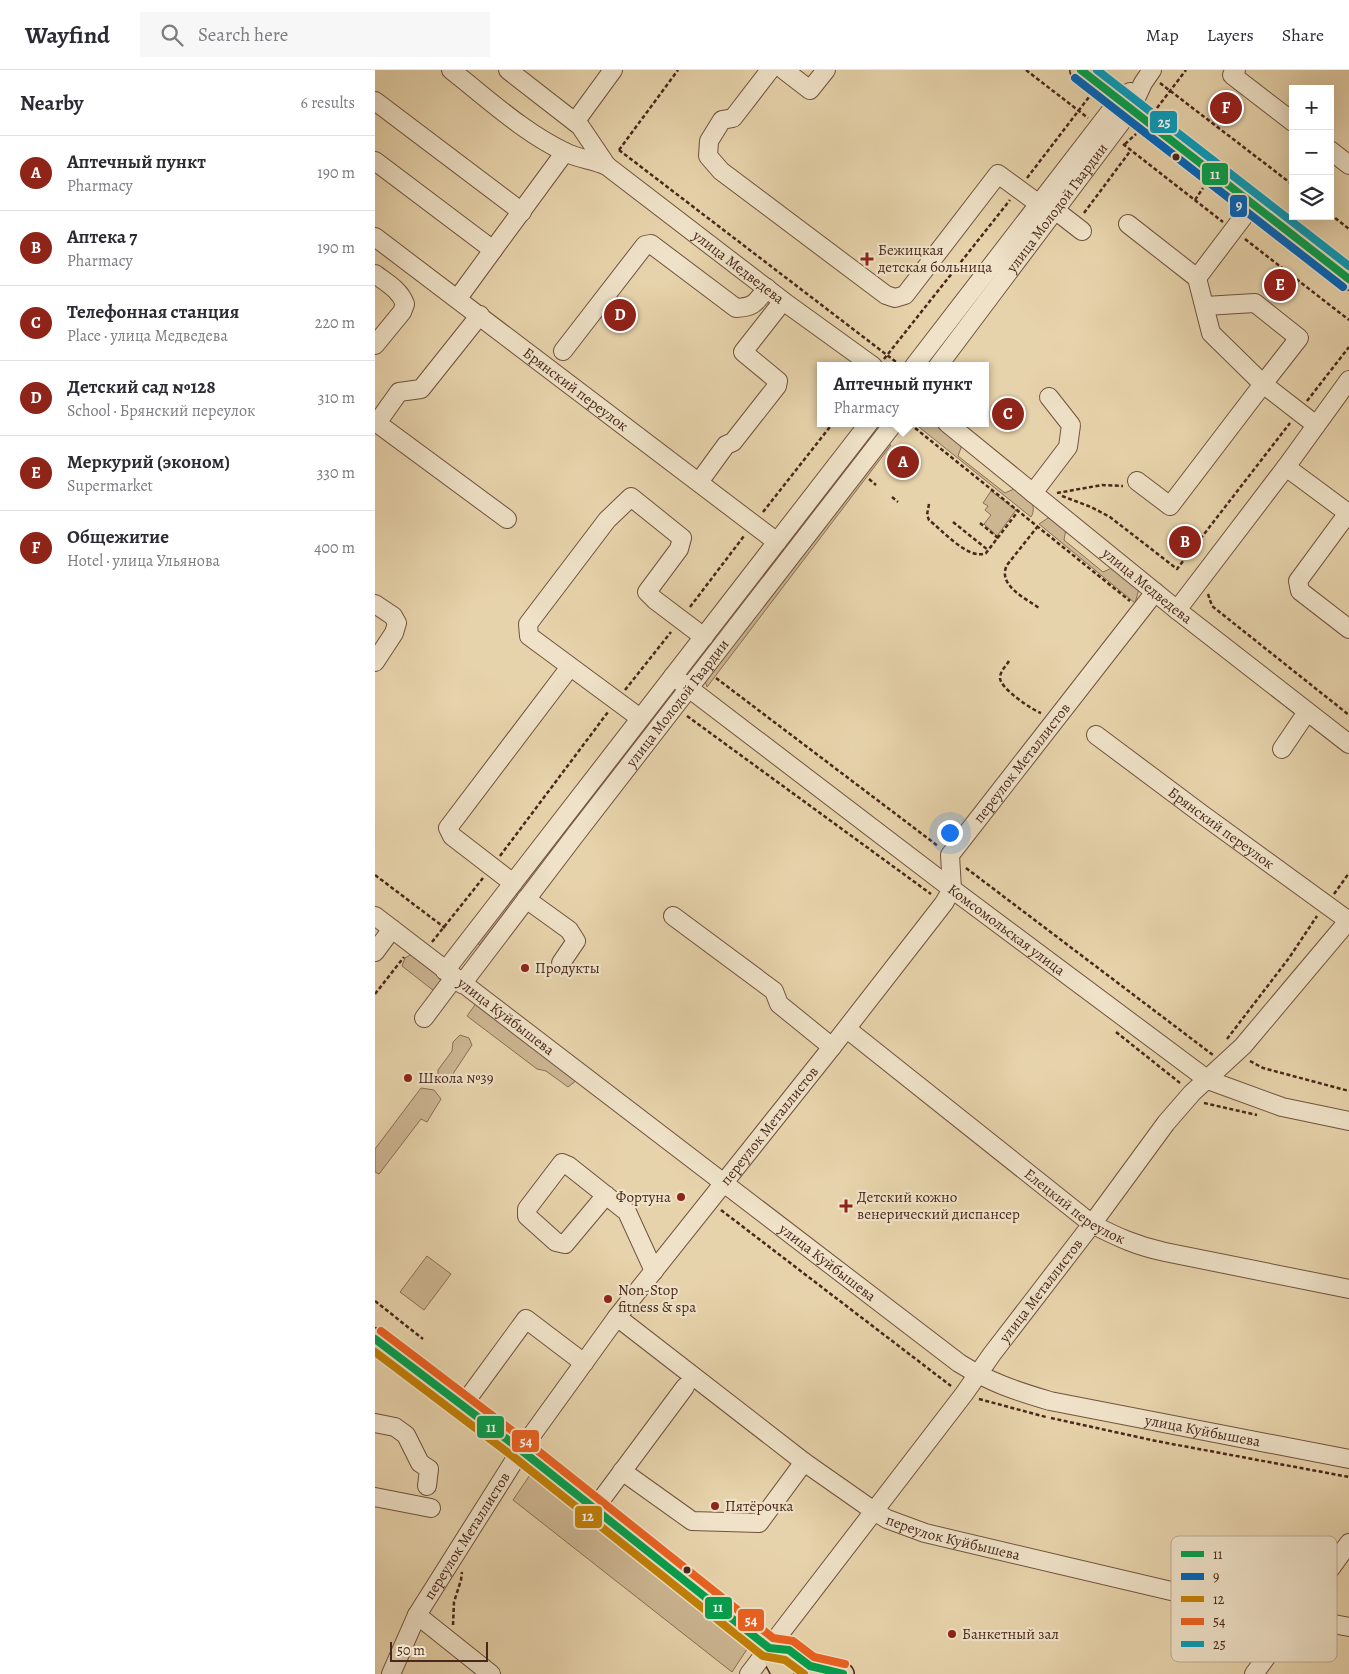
<!DOCTYPE html>
<meta charset="utf-8">
<style>
:root{--surface:#fff;--page:#f7f7f7;--text:#2b2b33;--muted:#7c7c81;--line:#e1e1e2;--accent:#8f2418}
body{margin:0;font-family:Alegreya,serif;background:var(--page);color:var(--text)}
.controls{position:absolute;right:15px;top:15px;display:grid;overflow:hidden;border-radius:0px;box-shadow:0 5px 20px #0002}
.controls button{width:45px;height:45px;display:grid;place-items:center;padding:0;border:0;border-bottom:1px solid var(--line);background:var(--surface);color:var(--text);font:25px sans-serif}
.scale{position:absolute;left:15px;bottom:12px;width:98px;box-sizing:border-box;padding-left:5px;border:2px solid #49271a;border-top:0;font-size:14px;line-height:18px;white-space:nowrap;color:#49271a;-webkit-text-stroke:4px #efe2c8;paint-order:stroke}
.you{position:absolute;left:574px;top:762px;width:18px;height:18px;margin:-12px;border:4px solid #fff;border-radius:50%;background:#1a73e8;box-shadow:0 0 0 8px #1a73e833}
.badge{display:grid;place-items:center;width:32px;height:32px;border-radius:50%;background:var(--accent);color:#fff;font-size:16px;font-weight:700}
.pin{position:absolute;translate:-50% -50%;border:2px solid #fff;box-shadow:0 1px 5px #0006}
.popup{position:absolute;left:442px;top:292px;width:172px;height:65px;box-sizing:border-box;display:grid;place-content:center;border-radius:0px;background:var(--surface);filter:drop-shadow(0 1px 4px #0005);font-size:16px;white-space:nowrap;color:var(--muted)}
.popup b{font-size:19px;color:var(--text)}
.popup::after{content:'';position:absolute;left:50%;top:100%;margin-left:-10px;border:10px solid transparent;border-top-color:var(--surface)}
.list{margin:0;padding:0;list-style:none}
h2{display:flex;justify-content:space-between;align-items:center;height:65px;margin:0;padding:0 20px;font-size:21px}
h2 small{font-size:16px;font-weight:400;color:var(--muted)}
.list li{display:grid;grid-template-columns:32px 1fr auto;gap:15px;align-items:center;box-sizing:border-box;height:75px;padding:0 20px;border-top:1px solid var(--line)}
.list b{display:block;font-size:19px;white-space:nowrap}
.list p{margin:0;font-size:16px;white-space:nowrap;color:var(--muted)}
.list em{font-size:16px;font-style:normal;color:var(--muted)}
.icon{flex:none;width:28px;height:28px;fill:none;stroke:currentColor;stroke-width:2;stroke-linecap:round;stroke-linejoin:round}
.map{position:relative;flex:none;width:974px;height:1604px;overflow:hidden}
header{display:flex;align-items:center;gap:30px;box-sizing:border-box;height:70px;padding:0 25px;background:var(--surface);border-bottom:1px solid var(--line)}
header strong{font-size:24px}
nav{display:flex;gap:28px;margin-inline-start:auto;font-size:18px}
.search{width:350px;height:45px;background:var(--page);display:flex;align-items:center;gap:12px;box-sizing:border-box;padding:0 18px;border-radius:0px;color:var(--muted);font-size:19px}
main{display:flex}
aside{flex:1;background:var(--surface)}
.map>svg:first-child{display:block}
.green{fill:#ccb692;stroke:#8a6e56}
.lines{fill:none;stroke-linecap:round;stroke-linejoin:round}
.minor-casing{stroke:#70523e;stroke-width:20}
.major-casing{stroke:#49271a;stroke-width:24}
.path{stroke:#49271a;stroke-width:2.5;stroke-dasharray:4 2.5;stroke-linecap:butt}
.minor{stroke:#efe2c8;stroke-width:18}
.major{stroke:#e7d3ab;stroke-width:21}
.bus-1-casing{stroke:#efe2c8;stroke-width:11}
.bus-2-casing{stroke:#efe2c8;stroke-width:11}
.bus-3-casing{stroke:#efe2c8;stroke-width:11}
.bus-4-casing{stroke:#efe2c8;stroke-width:11}
.bus-5-casing{stroke:#efe2c8;stroke-width:11}
.bus-1{stroke:#04a04e;stroke-width:8}
.bus-2{stroke:#0065bd;stroke-width:8}
.bus-3{stroke:#c38008;stroke-width:8}
.bus-4{stroke:#ea6222;stroke-width:8}
.bus-5{stroke:#079cbc;stroke-width:8}
.bus-dot{fill:#49271a;stroke:#efe2c8;stroke-width:2}
.poi-dot{fill:#8f2418;stroke:#efe2c8;stroke-width:2}
.labels{text-anchor:middle;stroke-width:4.5;stroke-linejoin:round;paint-order:stroke}
.street-label{font-size:15px;fill:#49271a;stroke:#efe2c8}
.poi-label{font-size:15px;fill:#49271a;stroke:#efe2c8;text-anchor:start}
.key{fill:#efe2c8;stroke:#bdaa94;stroke-width:1}
.key-label{font-size:14px;fill:#49271a}
.line-badge{stroke:#efe2c8;stroke-width:2}
.badge-label{font-size:14px;text-anchor:middle;font-weight:bold;fill:#fff}
</style>
<header>
<strong>Wayfind</strong>
<div class="search"><svg class="icon" aria-label="search" viewBox="0 0 24 24"><circle cx="10" cy="10" r="6"/><path d="M15 15l6 6"/></svg>Search here</div>
<nav><a>Map</a><a>Layers</a><a>Share</a></nav>
</header>
<main>
<aside>
<h2>Nearby<small>6 results</small></h2>
<ul class="list">
<li><span class="badge">A</span><div><b>Аптечный пункт</b><p>Pharmacy</p></div><em>190 m</em></li>
<li><span class="badge">B</span><div><b>Аптека 7</b><p>Pharmacy</p></div><em>190 m</em></li>
<li><span class="badge">C</span><div><b>Телефонная станция</b><p>Place · улица Медведева</p></div><em>220 m</em></li>
<li><span class="badge">D</span><div><b>Детский сад №128</b><p>School · Брянский переулок</p></div><em>310 m</em></li>
<li><span class="badge">E</span><div><b>Меркурий (эконом)</b><p>Supermarket</p></div><em>330 m</em></li>
<li><span class="badge">F</span><div><b>Общежитие</b><p>Hotel · улица Ульянова</p></div><em>400 m</em></li>
</ul>
</aside>
<div class="map">
<svg width="974" height="1604" viewBox="0 0 974 1604">
<rect width="100%" height="100%" fill="#e7d3ab"/>
<filter id="stains"><feTurbulence type="fractalNoise" baseFrequency=".004" numOctaves="4"/><feColorMatrix values="0 0 0 0 .2 0 0 0 0 .09 0 0 0 0 .02 0 0 0 .5 -.17"/></filter>
<radialGradient id="worn" r=".72"><stop offset=".6" stop-color="#630" stop-opacity="0"/><stop offset="1" stop-color="#630" stop-opacity=".3"/></radialGradient>
<!-- green -->
<path class="green" d="M539 353H564L586 371V378L583 386 630 423 641 418 655 427C658 434 660 441 656 447Z
M496 361 502 364 417 474 413 473 411 470Z
M506 375H516L332 617 329 608Z
M616 421 641 440 622 466 609 454 616 445 610 440 613 436 608 433Z
M678 447 691 459 689 470 728 502 737 498 764 519 760 533 664 454 673 448Z
M281 641 284 643 198 757 194 753Z
M189 761 192 763 106 876 101 872Z
M37 884 68 907 65 916 59 921 27 896 30 888Z
M102 932 202 1010 193 1017 171 1001 162 999 92 946Z
M85 965 94 968 97 975 72 1013 63 1011V1000L77 981 78 972Z
M46 1018 59 1020 66 1029 52 1052 46 1049 4 1104 0 1102V1079Z
M52 1186 76 1204 49 1240 25 1222Z
M163 1393 380 1567 357 1602 138 1430Z"/>
<g class="lines">
<defs>
<g id="minor">
<path id="s1" d="M76 0C113 29 149 63 192 83 205 89 219 90 232 96L408 231 498 296"/>
<path d="M133 0 205 56 232 96"/>
<path d="M395 0 358 48 347 50 334 71 333 86 346 101 511 225 520 228 530 225 623 104 664 134"/>
<path d="M409 0 435 20 451 0"/>
<path d="M861 0 857 5 918 52"/>
<path d="M0 31 147 142"/>
<path d="M200 52 238 0"/>
<path d="M955 80 974 95"/>
<path d="M0 91 118 180 190 82"/>
<path d="M680 140 707 161"/>
<path d="M753 154 822 208 836 263 888 314 795 436 762 411"/>
<path id="s2" d="M0 167 402 472"/>
<path d="M0 204C12 213 25 220 30 234L27 242 0 275"/>
<path d="M822 208 878 134"/>
<path d="M83 228 118 180"/>
<path d="M830 236 880 233 924 268 888 314 941 355"/>
<path d="M105 245 46 319 24 322 2 353 132 449"/>
<path d="M188 281 270 175 276 174 361 238C380 237 381 232 392 218"/>
<path d="M539 296 744 30 755 22"/>
<path id="s3" d="M563 296 756 39 768 13 777 0"/>
<path id="s4" d="M572 353 802 540 974 674"/>
<path d="M911 397 973 443 923 511 925 521 974 559"/>
<path d="M324 412 351 375 358 372 402 316 403 311 368 282 408 231"/>
<path d="M658 423 693 377 696 355 674 327"/>
<path d="M0 534 18 546 22 553 19 563 0 592"/>
<path d="M802 540 911 397 974 310"/>
<path id="s5" d="M298 606 577 819 833 1010 907 1037 974 1051"/>
<path d="M265 648 154 566 153 554 232 450 256 427 307 468 304 479 272 522 280 530 329 567"/>
<path id="s6" d="M721 665 828 745 974 851"/>
<path d="M907 679 932 642"/>
<path d="M138 813 77 766 73 758 195 597"/>
<path d="M151 829 194 860 201 871 186 893"/>
<path id="s7" d="M0 846 584 1293C614 1312 641 1321 675 1331L974 1389"/>
<path d="M298 846 399 921 404 934 457 977"/>
<path d="M0 882 17 859"/>
<path d="M70 901 494 353"/>
<path id="s8" d="M87 914 201 764 519 353"/>
<path d="M49 948 79 908"/>
<path id="s9" d="M472 959 717 1154C742 1167 762 1176 790 1182L974 1219"/>
<path d="M231 1125 190 1174 181 1172 152 1146V1139L187 1093 194 1096 252 1142 279 1201"/>
<path id="s10" d="M242 1247 429 1392 499 1441 512 1449 550 1463 860 1536 974 1557"/>
<path d="M88 1335 151 1249 209 1293"/>
<path d="M0 1353 20 1357 31 1365 45 1393 54 1399 52 1416"/>
<path d="M247 1401 317 1451 384 1453 429 1392"/>
<path d="M0 1427 56 1438"/>
<path d="M220 1438 310 1317"/>
<path d="M42 1545 116 1604"/>
<path id="s11" d="M16 1604 42 1545 146 1380 242 1247 457 977 569 833 577 819 575 785 780 522"/>
<path id="s12" d="M374 1604 589 1324 617 1284 717 1154 791 1053 817 1023 868 976 974 850"/>
<path d="M879 1604 974 1473"/>
</g>
<path id="major" d="M706 0 974 209
M0 1269 146 1380 394 1578 408 1604
M394 1578 414 1580 435 1596 468 1604"/>
</defs>
<!-- minor casing -->
<use href="#minor" class="minor-casing"/>
<!-- major casing -->
<use href="#major" class="major-casing"/>
<!-- path -->
<path class="path" d="M651 0 713 48
M785 13 918 115
M782 38 811 0
M748 74 848 152
M750 74 761 64
M244 80 525 295
M244 80 303 0
M652 108 714 27
M820 130 828 118
M709 143 756 80
M955 144 974 159
M870 169 974 250
M509 289 635 130
M932 331 974 277
M535 354 755 531
M494 409 501 415
M682 423 727 415 748 416
M687 426 716 437 735 447 802 499 915 353
M517 427 523 432
M554 434 552 445 554 450C567 460 594 491 611 483L644 440
M388 442 458 353
M578 452 613 480
M605 453 623 468
M663 456 632 495C622 515 650 528 664 538
M833 524 837 536 974 645
M315 537 369 466
M634 591C631 596 625 601 625 608 625 618 657 640 666 643
M341 608 563 776
M250 620 296 562
M312 646 556 824
M125 786 233 642
M591 798 838 985
M0 805 70 858
M959 824 974 803
M57 872 108 808
M0 924 29 887
M741 962 805 1013
M852 969 914 888 942 846
M875 991 888 998 974 1021
M829 1033 882 1045
M346 1140 576 1316
M0 1231 48 1269
M604 1329 671 1347
M676 1348 781 1371 974 1407
M78 1555 79 1532 86 1510 87 1502"/>
<!-- minor -->
<use href="#minor" class="minor"/>
<!-- major -->
<use href="#major" class="major"/>
<defs>
<path id="bus-1" d="M706 0 974 209
M0 1269 146 1380 394 1578 414 1580 435 1596 468 1604"/>
<path id="bus-2" d="M700 8 968 217"/>
<path id="bus-3" d="M0 1282 140 1388 388 1586 410 1590 429 1604"/>
<path id="bus-4" d="M6 1261 152 1372 398 1568 418 1571 439 1587 470 1594"/>
<path id="bus-5" d="M722 0 974 196"/>
</defs>
<!-- bus-1 casing -->
<use href="#bus-1" class="bus-1-casing"/>
<!-- bus-2 casing -->
<use href="#bus-2" class="bus-2-casing"/>
<!-- bus-3 casing -->
<use href="#bus-3" class="bus-3-casing"/>
<!-- bus-4 casing -->
<use href="#bus-4" class="bus-4-casing"/>
<!-- bus-5 casing -->
<use href="#bus-5" class="bus-5-casing"/>
<!-- bus-1 -->
<use href="#bus-1" class="bus-1"/>
<!-- bus-2 -->
<use href="#bus-2" class="bus-2"/>
<!-- bus-3 -->
<use href="#bus-3" class="bus-3"/>
<!-- bus-4 -->
<use href="#bus-4" class="bus-4"/>
<!-- bus-5 -->
<use href="#bus-5" class="bus-5"/>
</g>
<!-- markers -->
<g class="bus-dot">
<circle cx="801" cy="87" r="4.5"/>
<circle cx="312" cy="1500" r="4.5"/>
</g>
<g class="poi-dot">
<path d="M489.5 181.5h5v5h5v5h-5v5h-5v-5h-5v-5h5z"/>
<circle cx="150" cy="898" r="5"/>
<circle cx="33" cy="1008" r="5"/>
<circle cx="306" cy="1127" r="5"/>
<path d="M468.5 1128.5h5v5h5v5h-5v5h-5v-5h-5v-5h5z"/>
<circle cx="233" cy="1229" r="5"/>
<circle cx="340" cy="1436" r="5"/>
<circle cx="577" cy="1564" r="5"/>
</g>
<g class="labels">
<!-- street labels -->
<g class="street-label">
<text dy="5" stroke="none"><textPath href="#s3" startOffset="198">улица Молодой Гвардии</textPath></text>
<text dy="5" stroke="none"><textPath href="#s1" startOffset="351">улица Медведева</textPath></text>
<text dy="5" stroke="none"><textPath href="#s2" startOffset="252">Брянский переулок</textPath></text>
<text dy="5" stroke="none"><textPath href="#s4" startOffset="258">улица Медведева</textPath></text>
<text dy="5" stroke="none"><textPath href="#s8" startOffset="354">улица Молодой Гвардии</textPath></text>
<text dy="5" stroke="none"><textPath href="#s11" startOffset="1118">переулок Металлистов</textPath></text>
<text dy="5" stroke="none"><textPath href="#s6" startOffset="156">Брянский переулок</textPath></text>
<text dy="5" stroke="none"><textPath href="#s5" startOffset="419">Комсомольская улица</textPath></text>
<text dy="5" stroke="none"><textPath href="#s7" startOffset="165">улица Куйбышева</textPath></text>
<text dy="5" stroke="none"><textPath href="#s11" startOffset="668">переулок Металлистов</textPath></text>
<text dy="5" stroke="none"><textPath href="#s9" startOffset="289">Елецкий переулок</textPath></text>
<text dy="5" stroke="none"><textPath href="#s7" startOffset="570">улица Куйбышева</textPath></text>
<text dy="5" stroke="none"><textPath href="#s12" startOffset="482">улица Металлистов</textPath></text>
<text dy="5" stroke="none"><textPath href="#s7" startOffset="990">улица Куйбышева</textPath></text>
<text dy="5" stroke="none"><textPath href="#s11" startOffset="158">переулок Металлистов</textPath></text>
<text dy="5" stroke="none"><textPath href="#s10" startOffset="406">переулок Куйбышева</textPath></text>
</g>
<!-- poi labels -->
<g class="poi-label">
<text x="503" y="185">Бежицкая<tspan x="503" dy="17">детская больница</tspan></text>
<text x="160" y="903">Продукты</text>
<text x="43" y="1013">Школа №39</text>
<text x="296" y="1132" text-anchor="end">Фортуна</text>
<text x="482" y="1132">Детский кожно<tspan x="482" dy="17">венерический диспансер</tspan></text>
<text x="243" y="1225">Non-Stop<tspan x="243" dy="17">fitness &amp; spa</tspan></text>
<text x="350" y="1441">Пятёрочка</text>
<text x="587" y="1569">Банкетный зал</text>
</g>
</g>
<!-- legend -->
<rect x="796" y="1466" width="166" height="126" rx="8" class="key"/>
<rect x="806" y="1481" width="23" height="6" fill="#04a04e"/>
<rect x="806" y="1503" width="23" height="7" fill="#0065bd"/>
<rect x="806" y="1526" width="23" height="6" fill="#c38008"/>
<rect x="806" y="1548" width="23" height="7" fill="#ea6222"/>
<rect x="806" y="1571" width="23" height="6" fill="#079cbc"/>
<g class="key-label">
<text x="838" y="1489">11</text>
<text x="838" y="1511">9</text>
<text x="838" y="1534">12</text>
<text x="838" y="1556">54</text>
<text x="838" y="1579">25</text>
</g>
<g class="line-badge">
<rect x="774" y="40" width="29" height="24" rx="5" fill="#079cbc"/>
<rect x="826" y="92" width="28" height="24" rx="5" fill="#04a04e"/>
<rect x="854" y="124" width="19" height="24" rx="5" fill="#0065bd"/>
<rect x="101" y="1345" width="29" height="24" rx="5" fill="#04a04e"/>
<rect x="136" y="1359" width="29" height="24" rx="5" fill="#ea6222"/>
<rect x="199" y="1435" width="29" height="24" rx="5" fill="#c38008"/>
<rect x="329" y="1526" width="29" height="24" rx="5" fill="#04a04e"/>
<rect x="362" y="1538" width="28" height="24" rx="5" fill="#ea6222"/>
</g>
<g class="badge-label">
<text x="789" y="57">25</text>
<text x="840" y="109">11</text>
<text x="864" y="140">9</text>
<text x="116" y="1362">11</text>
<text x="151" y="1376">54</text>
<text x="213" y="1451">12</text>
<text x="343" y="1542">11</text>
<text x="376" y="1555">54</text>
</g>
<rect width="100%" height="100%" filter="url(#stains)"/>
<rect width="100%" height="100%" fill="url(#worn)"/>
</svg>
<div class="controls">
<button>+</button>
<button>−</button>
<button><svg class="icon" aria-label="layers" viewBox="0 0 24 24"><path d="M12 4l9 5-9 5-9-5zM3 14l9 5 9-5"/></svg></button>
</div>
<div class="scale">50 m</div>
<div class="you"></div>
<div class="pin badge" style="left:528px;top:392px">A</div>
<div class="popup"><b>Аптечный пункт</b>Pharmacy</div>
<div class="pin badge" style="left:810px;top:472px">B</div>
<div class="pin badge" style="left:633px;top:344px">C</div>
<div class="pin badge" style="left:245px;top:245px">D</div>
<div class="pin badge" style="left:905px;top:215px">E</div>
<div class="pin badge" style="left:851px;top:38px">F</div>
</div>
</main>
